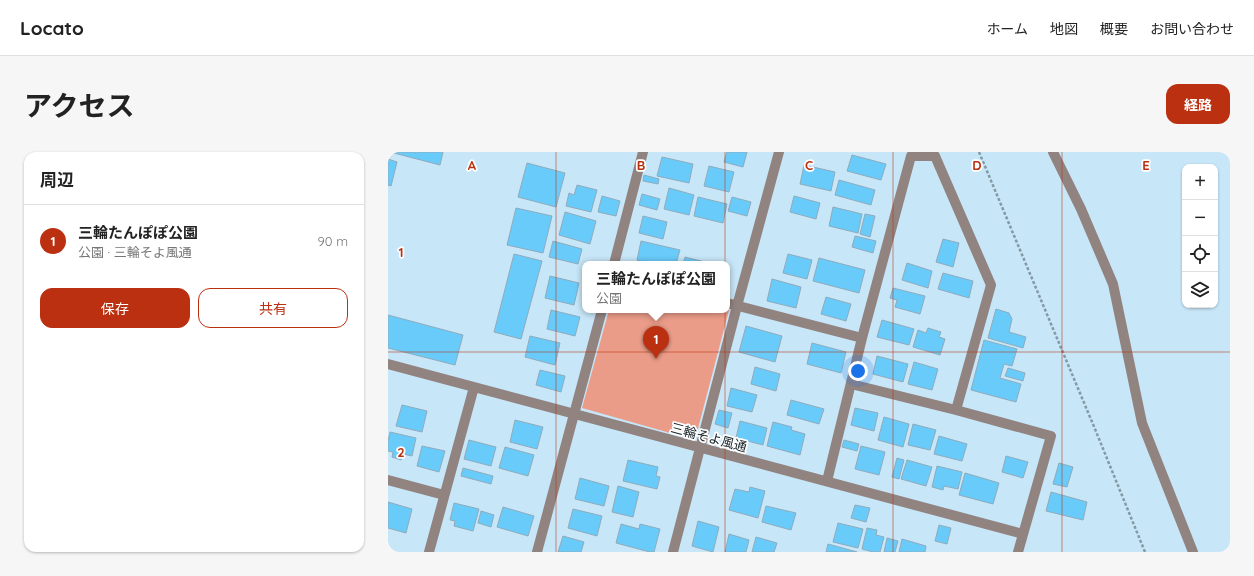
<!DOCTYPE html>
<html lang="ja">
<meta charset="utf-8">
<style>
:root{--surface:#fff;--page:#f6f6f6;--text:#222;--muted:#767676;--line:#e0e0e0;--accent:#bb3010}
body{margin:0;font-family:Quicksand,"Noto Sans JP",sans-serif;background:var(--page);color:var(--text)}
.controls{position:absolute;right:12px;top:12px;display:grid;overflow:hidden;border-radius:8px;box-shadow:0 1px 3px #0004}
.controls button{width:36px;height:36px;display:grid;place-items:center;padding:0;border:0;border-bottom:1px solid var(--line);background:var(--surface);color:var(--text);font:20px sans-serif}
.you{position:absolute;left:470px;top:219px;width:14px;height:14px;margin:-10px;border:3px solid #fff;border-radius:50%;background:#1a73e8;box-shadow:0 0 0 6px #1a73e833}
.badge{display:grid;place-items:center;width:26px;height:26px;border-radius:50%;background:var(--accent);color:#fff;font-size:13px;font-weight:700}
.pin{position:absolute;translate:-50% -33px;filter:drop-shadow(0 1px 2px #0008)}
.pin::after{content:'';position:absolute;top:21px;width:14px;height:12px;background:inherit;clip-path:polygon(0 0,100% 0,50% 100%)}
.popup{position:absolute;left:194px;top:109px;width:148px;height:52px;box-sizing:border-box;display:grid;place-content:center;border-radius:8px;background:var(--surface);filter:drop-shadow(0 1px 3px #0005);font-size:13px;white-space:nowrap;color:var(--muted)}
.popup b{font-size:15px;color:var(--text)}
.popup::after{content:'';position:absolute;left:50%;top:100%;margin-left:-8px;border:8px solid transparent;border-top-color:var(--surface)}
.list{margin:0;padding:0;list-style:none}
h2{display:flex;justify-content:space-between;align-items:center;height:52px;margin:0;padding:0 16px;font-size:17px}
h2 small{font-size:13px;font-weight:400;color:var(--muted)}
.list li{display:grid;grid-template-columns:26px 1fr auto;gap:12px;align-items:center;box-sizing:border-box;height:72px;padding:0 16px;border-top:1px solid var(--line)}
.list b{display:block;font-size:15px;white-space:nowrap}
.list p{margin:0;font-size:13px;white-space:nowrap;color:var(--muted)}
.list em{font-size:13px;font-style:normal;color:var(--muted)}
.actions{display:flex;gap:8px;padding:12px 16px}
.actions a{flex:1;padding:9px 0;border:1px solid var(--accent);border-radius:12px;text-align:center;font-size:14px;color:var(--accent)}
.actions .main{background:var(--accent);color:#fff}
.icon{flex:none;width:22px;height:22px;fill:none;stroke:currentColor;stroke-width:2;stroke-linecap:round;stroke-linejoin:round}
.map{position:relative;flex:none;width:842px;height:400px;overflow:hidden;border-radius:12px}
header{display:flex;align-items:center;gap:24px;box-sizing:border-box;height:56px;padding:0 20px;background:var(--surface);border-bottom:1px solid var(--line)}
header strong{font-size:19px}
nav{display:flex;gap:22px;margin-inline-start:auto;font-size:14px}
.intro{display:flex;align-items:center;justify-content:space-between;box-sizing:border-box;height:96px;padding:0 24px}
h1{margin:0;font-size:28px}
.button{padding:10px 18px;border-radius:12px;background:var(--accent);color:#fff;font-size:14px;font-weight:700}
main{display:flex;gap:24px;padding:0 24px}
aside{flex:1;background:var(--surface);border-radius:12px;box-shadow:0 1px 3px #0004}
.map>svg:first-child{display:block}
.green{fill:#eb9c89}
.building{fill:#69cbfa;stroke:#8eabbc}
.lines{fill:none;stroke-linecap:round;stroke-linejoin:round}
.path{stroke:#8299a6;stroke-width:2.5;stroke-dasharray:3 2;stroke-linecap:butt}
.minor{stroke:#918380;stroke-width:10}
.grid{fill:none;stroke:#bb3010;stroke-width:1;stroke-opacity:0.55}
.labels{text-anchor:middle;stroke-width:3.5;stroke-linejoin:round;paint-order:stroke}
.street-label{font-size:13px;fill:#121d23;stroke:#fff}
.grid-label{font-size:13px;text-anchor:middle;font-weight:bold;fill:#bb3010;stroke:#fff;stroke-width:3.5;stroke-linejoin:round;paint-order:stroke}
</style>
<header>
<strong>Locato</strong>
<nav><a>ホーム</a><a>地図</a><a>概要</a><a>お問い合わせ</a></nav>
</header>
<div class="intro"><h1>アクセス</h1><a class="button">経路</a></div>
<main>
<aside>
<h2>周辺<small></small></h2>
<ul class="list">
<li><span class="badge">1</span><div><b>三輪たんぽぽ公園</b><p>公園 · 三輪そよ風通</p></div><em>90 m</em></li>
</ul>
<div class="actions"><a class="main">保存</a><a>共有</a></div>
</aside>
<div class="map">
<svg width="842" height="400" viewBox="0 0 842 400">
<rect width="100%" height="100%" fill="#c7e6f7"/>
<!-- green -->
<path class="green" d="M221 158H341L307 288 194 256Z"/>
<!-- building -->
<path class="building" d="M2 0H55L52 13Z
M339 0H359L355 15 336 10Z
M464 3 498 12 493 28 459 19Z
M274 5 305 12 301 31 269 24Z
M0 7 9 10 3 34 0 33Z
M139 11 177 21 168 55 130 45Z
M416 13 447 20 443 39 412 32Z
M321 14 346 20 341 40 316 34Z
M256 23 271 27 270 32 255 29Z
M451 28 487 38 483 53 447 43Z
M189 33 209 38 203 60 178 54 181 41 186 43Z
M281 36 306 43 301 63 276 57Z
M254 42 272 47 269 58 251 53Z
M214 44 232 49 228 64 210 60Z
M406 44 432 51 428 67 402 60Z
M310 45 339 52 335 71 306 64Z
M344 45 363 50 359 64 340 59Z
M445 55 474 62 470 81 441 74Z
M128 56 164 64 155 101 119 93Z
M177 60 208 69 202 92 171 83Z
M477 62 487 64 482 85 472 82Z
M255 64 279 70 275 87 251 81Z
M467 84 488 89 485 101 464 95Z
M555 87 571 91 565 115 548 110Z
M165 89 194 97 190 112 161 105Z
M253 89 292 98 288 112H262L249 108Z
M126 102 154 109 133 187 106 180Z
M400 102 424 108 419 127 395 121Z
M297 105 325 112H295Z
M431 106 477 118 471 141 425 129Z
M519 111 544 119 540 136 514 128Z
M555 121 585 129 581 146 550 137Z
M162 124 191 131 186 153 157 146Z
M384 127 413 135 408 156 379 149Z
M505 136 537 144 532 162 507 155 509 148 502 146Z
M438 145 463 152 458 169 433 162Z
M608 157 621 161 624 167 621 180 638 185 635 196 600 186Z
M163 158 192 165 187 184 159 177Z
M0 163 75 183 67 213 0 196Z
M494 168 526 177 521 193 489 185Z
M358 174 394 184 387 210 351 200Z
M540 176 553 180 551 185 557 187 552 203 525 195 530 178 538 181Z
M142 184 172 191 167 213 137 205Z
M596 188 629 197 624 214 616 212 612 226 633 232 628 250 583 238Z
M424 191 458 200 453 221 419 212Z
M489 204 520 212 515 230 485 222Z
M526 210 550 217 544 238 520 232Z
M367 215 392 222 388 239 363 232Z
M620 216 637 221 635 229 617 224Z
M152 218 177 224 173 240 148 233Z
M343 236 369 243 364 260 339 254Z
M403 248 436 257 431 272 399 263Z
M14 253 39 259 34 280 8 274Z
M467 256 490 261 486 279 463 273Z
M331 258 344 261 340 276 327 272Z
M496 265 521 272 515 295 490 288Z
M127 268 155 275 149 297 122 290Z
M352 269 379 276 375 293 348 286Z
M385 270 404 275 403 278 417 282 412 303 379 294Z
M525 272 548 278 542 298 520 293Z
M2 280 28 286 24 304 15 302 13 308 4 305 5 300 0 299V289Z
M551 284 579 292 574 309 546 302Z
M81 288 108 295 103 314 76 307Z
M456 288 471 292 469 299 454 295Z
M34 294 57 299 51 320 29 314Z
M473 294 497 300 491 323 467 317Z
M117 295 146 303 140 324 111 316Z
M618 304 640 310 635 326 614 320Z
M509 306 516 308 511 327 504 325Z
M240 308 270 315 268 324 272 325 269 337 235 329Z
M519 308 544 315 538 334 513 327Z
M671 311 685 315 679 335 665 332Z
M549 314 574 320 570 337 556 334 555 338 544 335Z
M75 316 105 324 103 332 73 324Z
M577 321 611 331 605 352 571 343Z
M192 326 221 334 216 354 187 347Z
M230 334 251 340 245 365 224 360Z
M362 335 377 339 370 366 341 358 347 337 361 340Z
M663 340 699 350 695 368 658 359Z
M0 350 24 357 18 381 0 376Z
M66 351 91 357 85 379 66 374 67 369 62 368Z
M467 353 482 356 478 370 463 366Z
M378 354 408 361 403 378 374 370Z
M115 355 146 364 140 384 109 375Z
M185 357 214 364 209 384 180 376Z
M93 359 106 363 103 375 90 371Z
M310 369 331 375 325 400 304 394Z
M450 371 475 377 470 396 445 390Z
M233 372 251 377 252 372 272 377 266 400H262L228 391Z
M551 373 563 376 559 392 547 389Z
M479 376 489 378 488 383 496 385 492 400H485L474 397Z
M341 382 361 388 358 400H337Z
M175 384 196 390 193 400H170Z
M368 385 389 391 386 400H364Z
M499 386 510 389 507 400H496Z
M514 387 538 394 537 400H511Z
M440 392 469 400H438Z"/>
<g class="lines">
<!-- path -->
<path class="path" d="M591 0 707 277 757 400"/>
<!-- minor -->
<path class="minor" d="M665 0 693 57 725 132 754 271 805 400
M226 112 255 0
M339 151 474 186
M0 212 635 382
M463 232 568 258 663 284 630 400
M0 328 56 343
M439 329 474 186 523 4H547L603 133 568 258
M41 400 86 235
M149 400 214 158
M285 400 349 154 391 0"/>
</g>
<!-- grid -->
<path class="grid" d="M168 0V400M337 0V400M505 0V400M674 0V400M0 200H842"/>
<g class="labels">
<!-- street labels -->
<g class="street-label">
<text transform="translate(321 285) rotate(15)" y="5">三輪そよ風通</text>
</g>
</g>
<g class="grid-label">
<text x="84" y="18">A</text>
<text x="253" y="18">B</text>
<text x="421" y="18">C</text>
<text x="589" y="18">D</text>
<text x="758" y="18">E</text>
<text x="13" y="105">1</text>
<text x="13" y="305">2</text>
</g>
</svg>
<div class="controls">
<button>+</button>
<button>−</button>
<button><svg class="icon" aria-label="locate" viewBox="0 0 24 24"><circle cx="12" cy="12" r="6"/><path d="M12 2v4M12 18v4M2 12h4M18 12h4"/></svg></button>
<button><svg class="icon" aria-label="layers" viewBox="0 0 24 24"><path d="M12 4l9 5-9 5-9-5zM3 14l9 5 9-5"/></svg></button>
</div>
<div class="you"></div>
<div class="pin badge" style="left:268px;top:207px">1</div>
<div class="popup"><b>三輪たんぽぽ公園</b>公園</div>
</div>
</main>
